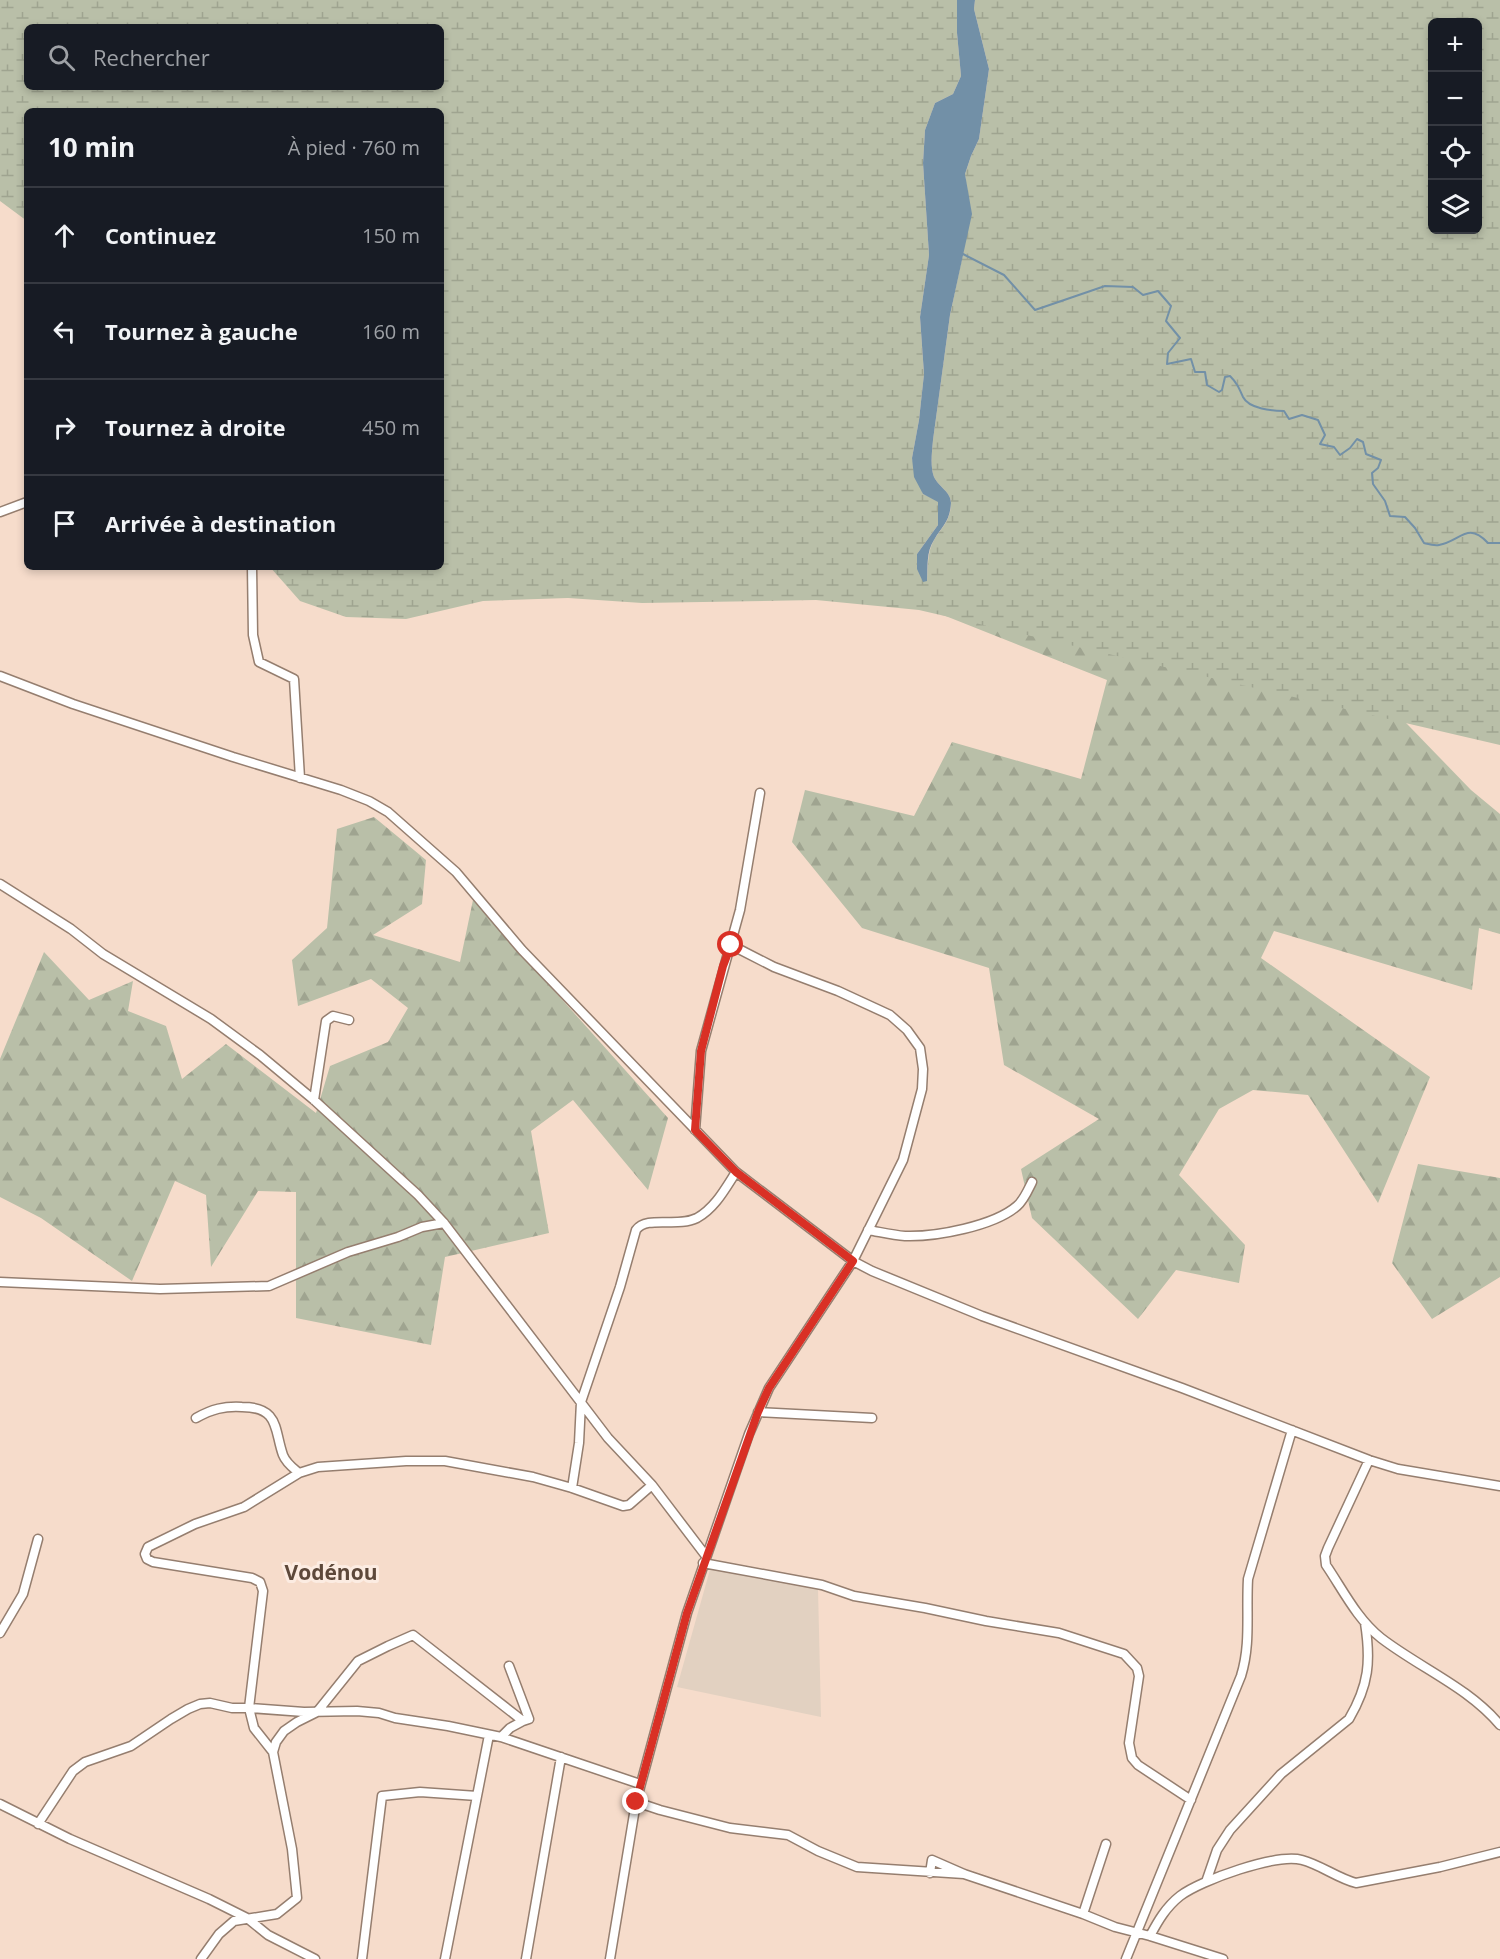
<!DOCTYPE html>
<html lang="fr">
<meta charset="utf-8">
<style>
:root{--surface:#171b24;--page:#242831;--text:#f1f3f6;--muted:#9ea1a6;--line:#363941}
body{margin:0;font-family:"Open Sans",sans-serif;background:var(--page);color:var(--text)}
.controls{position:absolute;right:18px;top:18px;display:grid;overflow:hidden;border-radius:9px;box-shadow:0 3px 9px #0003}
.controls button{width:54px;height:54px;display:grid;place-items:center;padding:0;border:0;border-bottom:2px solid var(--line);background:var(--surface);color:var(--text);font:30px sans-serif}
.stop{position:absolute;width:18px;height:18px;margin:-14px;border:4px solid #d93025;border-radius:50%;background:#fff}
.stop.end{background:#d93025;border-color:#fff;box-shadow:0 2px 6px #0008}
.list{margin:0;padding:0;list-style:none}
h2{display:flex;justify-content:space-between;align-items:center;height:78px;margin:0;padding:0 24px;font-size:26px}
h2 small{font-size:20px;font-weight:400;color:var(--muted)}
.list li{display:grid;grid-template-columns:39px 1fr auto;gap:18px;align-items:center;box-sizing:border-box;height:96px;padding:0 24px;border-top:2px solid var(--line)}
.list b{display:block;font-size:22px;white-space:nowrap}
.list em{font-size:20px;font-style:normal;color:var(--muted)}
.icon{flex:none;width:33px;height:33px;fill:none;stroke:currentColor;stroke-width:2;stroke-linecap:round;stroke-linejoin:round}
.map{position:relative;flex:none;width:1500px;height:1959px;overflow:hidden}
.search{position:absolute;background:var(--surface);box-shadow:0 3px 9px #0003;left:24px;top:24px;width:420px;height:66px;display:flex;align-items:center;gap:15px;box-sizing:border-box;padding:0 21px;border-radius:9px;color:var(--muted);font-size:22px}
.panel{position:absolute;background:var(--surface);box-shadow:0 3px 9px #0003;left:24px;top:108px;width:420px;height:462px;border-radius:9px}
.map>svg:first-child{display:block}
.education{fill:#e2d1c1}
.forest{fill:url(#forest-firs)}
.wetland{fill:url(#wetland-marsh);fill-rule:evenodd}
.water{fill:#7290a7}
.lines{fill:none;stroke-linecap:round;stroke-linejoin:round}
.stream{stroke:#7290a7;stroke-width:2}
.street-casing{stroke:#957e6f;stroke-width:11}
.street{stroke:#fff;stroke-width:8}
.route{stroke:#d93025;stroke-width:8}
.labels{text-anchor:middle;stroke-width:6;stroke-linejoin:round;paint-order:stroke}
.quarter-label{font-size:21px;font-weight:bold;fill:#5d483a;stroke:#fcece2}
</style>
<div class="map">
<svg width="1500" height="1959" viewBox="0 0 1500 1959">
<defs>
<pattern id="forest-firs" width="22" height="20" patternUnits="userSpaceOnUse" patternTransform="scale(1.5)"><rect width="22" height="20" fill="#b9bfa8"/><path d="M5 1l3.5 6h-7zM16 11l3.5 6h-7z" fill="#9fa490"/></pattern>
<pattern id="wetland-marsh" width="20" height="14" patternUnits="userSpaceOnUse" patternTransform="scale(1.5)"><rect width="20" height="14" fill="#b9bfa8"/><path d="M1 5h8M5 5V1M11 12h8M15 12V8" fill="none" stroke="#9fa490"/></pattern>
</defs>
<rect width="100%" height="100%" fill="#f6dccb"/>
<!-- education -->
<path class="education" d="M711 1566 818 1589 821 1717 677 1687Z"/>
<!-- forest -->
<path class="forest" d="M933 611 1378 694 1471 790 1500 814V934L1479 928 1472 990 1274 931 1261 958 1430 1077 1378 1203 1308 1095 1253 1090 1219 1109 1179 1175 1245 1245 1239 1283 1176 1270 1138 1319 1032 1218 1021 1169 1099 1119 1004 1065 989 968 862 928 792 842 805 790 914 816 952 742 1081 779 1107 680Z
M374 817 426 860 422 904 373 935 460 962 473 900 668 1118 648 1190 573 1100 531 1131 549 1233 445 1257 431 1345 296 1318V1192L258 1191 211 1267 206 1195 175 1181 132 1281 41 1218 0 1197V1059L44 952 89 1000 133 981 128 1011 166 1026 182 1079 226 1044 316 1113 330 1066 388 1042 408 1008 371 979 298 1006 292 960 327 928 337 829Z
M1418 1164 1500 1178V1277L1432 1319 1392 1263Z"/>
<!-- wetland -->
<path class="wetland" d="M0 0H957V33L961 76 953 94 935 103 925 130 923 163 929 255 920 317 924 374 919 420 912 458 923 494 938 501V525L917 554 927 581C928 567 927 552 934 540 942 527 951 520 951 503 951 492 939 487 934 477 930 466 932 452 933 440L950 315 963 254 967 191 965 174 971 156 979 139 989 69 974 9 975 0H1500V745L919 610 816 600 642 603 568 598 483 601 406 619 346 617 300 601 270 567H441V111H27V221L0 201ZM1432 22H1478V230H1432ZM27 27H441V87H27Z"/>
<!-- water -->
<path class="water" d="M957 0H975L974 9 989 69 979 139 971 156 965 174 972 214 950 315 933 440C932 452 930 466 934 477 939 487 951 492 951 503 950 522 942 526 934 540 926 552 928 567 927 581L923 582 917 569V554L938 525V502L923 494 914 477 912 458 919 420 924 374 920 317 929 255 923 163 925 130 935 103 953 94 961 76 957 33Z"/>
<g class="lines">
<!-- stream -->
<path class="stream" d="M963 254 1004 275 1035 310 1105 286 1133 287 1143 295 1158 291 1171 306 1166 321 1180 338 1168 353 1167 364 1191 359 1195 372H1205L1207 385 1219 392 1222 390 1225 377 1230 376C1237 383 1239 388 1243 397 1249 409 1273 411 1284 411L1289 419 1302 415 1318 420 1325 435 1320 444 1334 447 1340 455 1350 448 1357 439 1363 442 1366 454 1381 460 1378 468 1372 473 1373 484 1385 501 1390 516 1405 517 1415 528 1424 543C1428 544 1434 546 1439 545 1461 541 1467 521 1488 543H1500"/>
<defs>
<path id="street" d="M0 512 27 502
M252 567 253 635 259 662 294 679 300 778
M0 676 73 704 233 757 341 790 369 801 388 812 456 872 522 950 736 1172 853 1261 872 1271 982 1316 1182 1388 1369 1460 1398 1469 1500 1486
M0 884 71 929 103 954 211 1019 260 1055 314 1100 418 1195 444 1223 608 1438 652 1485 706 1556
M314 1100 326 1021 333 1016 349 1020
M695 1130 701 1051 740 910 760 793
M868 1230C880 1232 893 1235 905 1236 936 1237 994 1226 1017 1206 1024 1200 1028 1190 1032 1182
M0 1282 160 1289 269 1286 348 1252 398 1237 422 1227 444 1223
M758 1412 872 1418
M196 1418C212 1409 224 1406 242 1407 280 1407 274 1430 283 1455 286 1463 293 1468 299 1473
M1369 1460 1328 1548 1325 1556 1326 1565C1343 1590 1357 1619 1381 1638 1420 1668 1468 1687 1500 1725
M572 1488 579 1443 581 1402 620 1287 636 1230C647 1215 677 1228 697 1218 715 1208 725 1189 736 1172
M703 1563 822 1585 854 1596 925 1608 986 1621 1059 1633 1124 1654 1137 1668 1139 1676 1129 1743 1132 1758 1138 1765 1191 1800
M0 1633 23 1594 38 1539
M501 1737 510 1728 523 1721
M273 1752 254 1728 249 1708 263 1591 260 1582 252 1578 153 1562 147 1559 145 1554 148 1547 195 1524 244 1507 299 1473 318 1467 406 1461H445L533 1477 572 1488 623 1506 629 1505 652 1485
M636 1802 660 1810 730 1828 788 1835 818 1851 857 1867 964 1874
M0 1804 70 1839 209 1899 247 1918 268 1935 315 1959
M38 1824 73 1771 85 1762 131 1746 171 1719 188 1709 200 1704 210 1703 232 1708H249L304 1712 357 1711 379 1713 395 1718 448 1726 501 1737 640 1784
M930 1873 932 1860 964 1874 1083 1914 1115 1927 1150 1936 1223 1959
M1206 1882 1217 1850 1230 1830 1281 1774 1349 1719C1369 1685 1371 1661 1365 1623
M1083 1914 1106 1844
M1150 1936C1158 1921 1166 1907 1180 1896 1201 1880 1277 1853 1302 1860 1321 1865 1337 1878 1356 1883L1440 1867 1500 1852
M201 1959 219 1934 234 1921 277 1914 297 1898 292 1849 273 1752 276 1742 284 1731 297 1722 317 1712 358 1661 388 1646 413 1635 523 1721 529 1719 509 1666
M362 1959 382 1796 420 1792 477 1796
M445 1959 489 1735
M526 1959 561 1757
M610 1959 636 1802 687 1613 749 1434 769 1388 853 1261 903 1160 922 1089 923 1069 920 1048 907 1030 890 1015 838 991 774 967 731 945
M1126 1959 1241 1676C1251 1644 1246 1613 1248 1579L1292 1430"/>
</defs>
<!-- street casing -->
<use href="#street" class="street-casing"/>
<!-- street -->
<use href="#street" class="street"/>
</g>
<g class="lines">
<!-- route -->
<path class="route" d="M636 1802 687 1613 758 1412 769 1388 853 1261 736 1172 695 1130 701 1051 723 966 731 945"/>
</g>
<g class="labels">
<!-- quarter labels -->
<g class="quarter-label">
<text x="331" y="1580">Vodénou</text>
</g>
</g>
</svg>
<div class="controls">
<button>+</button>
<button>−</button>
<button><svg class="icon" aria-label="locate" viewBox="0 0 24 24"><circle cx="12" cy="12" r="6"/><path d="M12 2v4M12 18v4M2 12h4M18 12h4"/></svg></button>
<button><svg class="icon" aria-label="layers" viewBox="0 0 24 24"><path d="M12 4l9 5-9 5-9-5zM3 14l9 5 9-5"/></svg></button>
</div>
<div class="stop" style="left:731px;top:945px"></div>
<div class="stop end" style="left:636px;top:1802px"></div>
<div class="search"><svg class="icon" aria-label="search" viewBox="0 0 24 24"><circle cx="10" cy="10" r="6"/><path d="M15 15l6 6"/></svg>Rechercher</div>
<section class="panel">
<h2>10 min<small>À pied · 760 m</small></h2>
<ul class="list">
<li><svg class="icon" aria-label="ahead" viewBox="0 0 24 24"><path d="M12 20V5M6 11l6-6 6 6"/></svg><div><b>Continuez</b></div><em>150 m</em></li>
<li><svg class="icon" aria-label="left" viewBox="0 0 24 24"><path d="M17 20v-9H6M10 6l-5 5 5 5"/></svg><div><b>Tournez à gauche</b></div><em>160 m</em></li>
<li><svg class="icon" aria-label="right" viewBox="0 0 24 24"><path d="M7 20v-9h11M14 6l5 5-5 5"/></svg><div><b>Tournez à droite</b></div><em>450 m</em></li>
<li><svg class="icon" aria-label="arrive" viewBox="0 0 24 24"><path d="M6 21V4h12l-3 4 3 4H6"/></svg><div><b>Arrivée à destination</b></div></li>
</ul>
</section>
</div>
